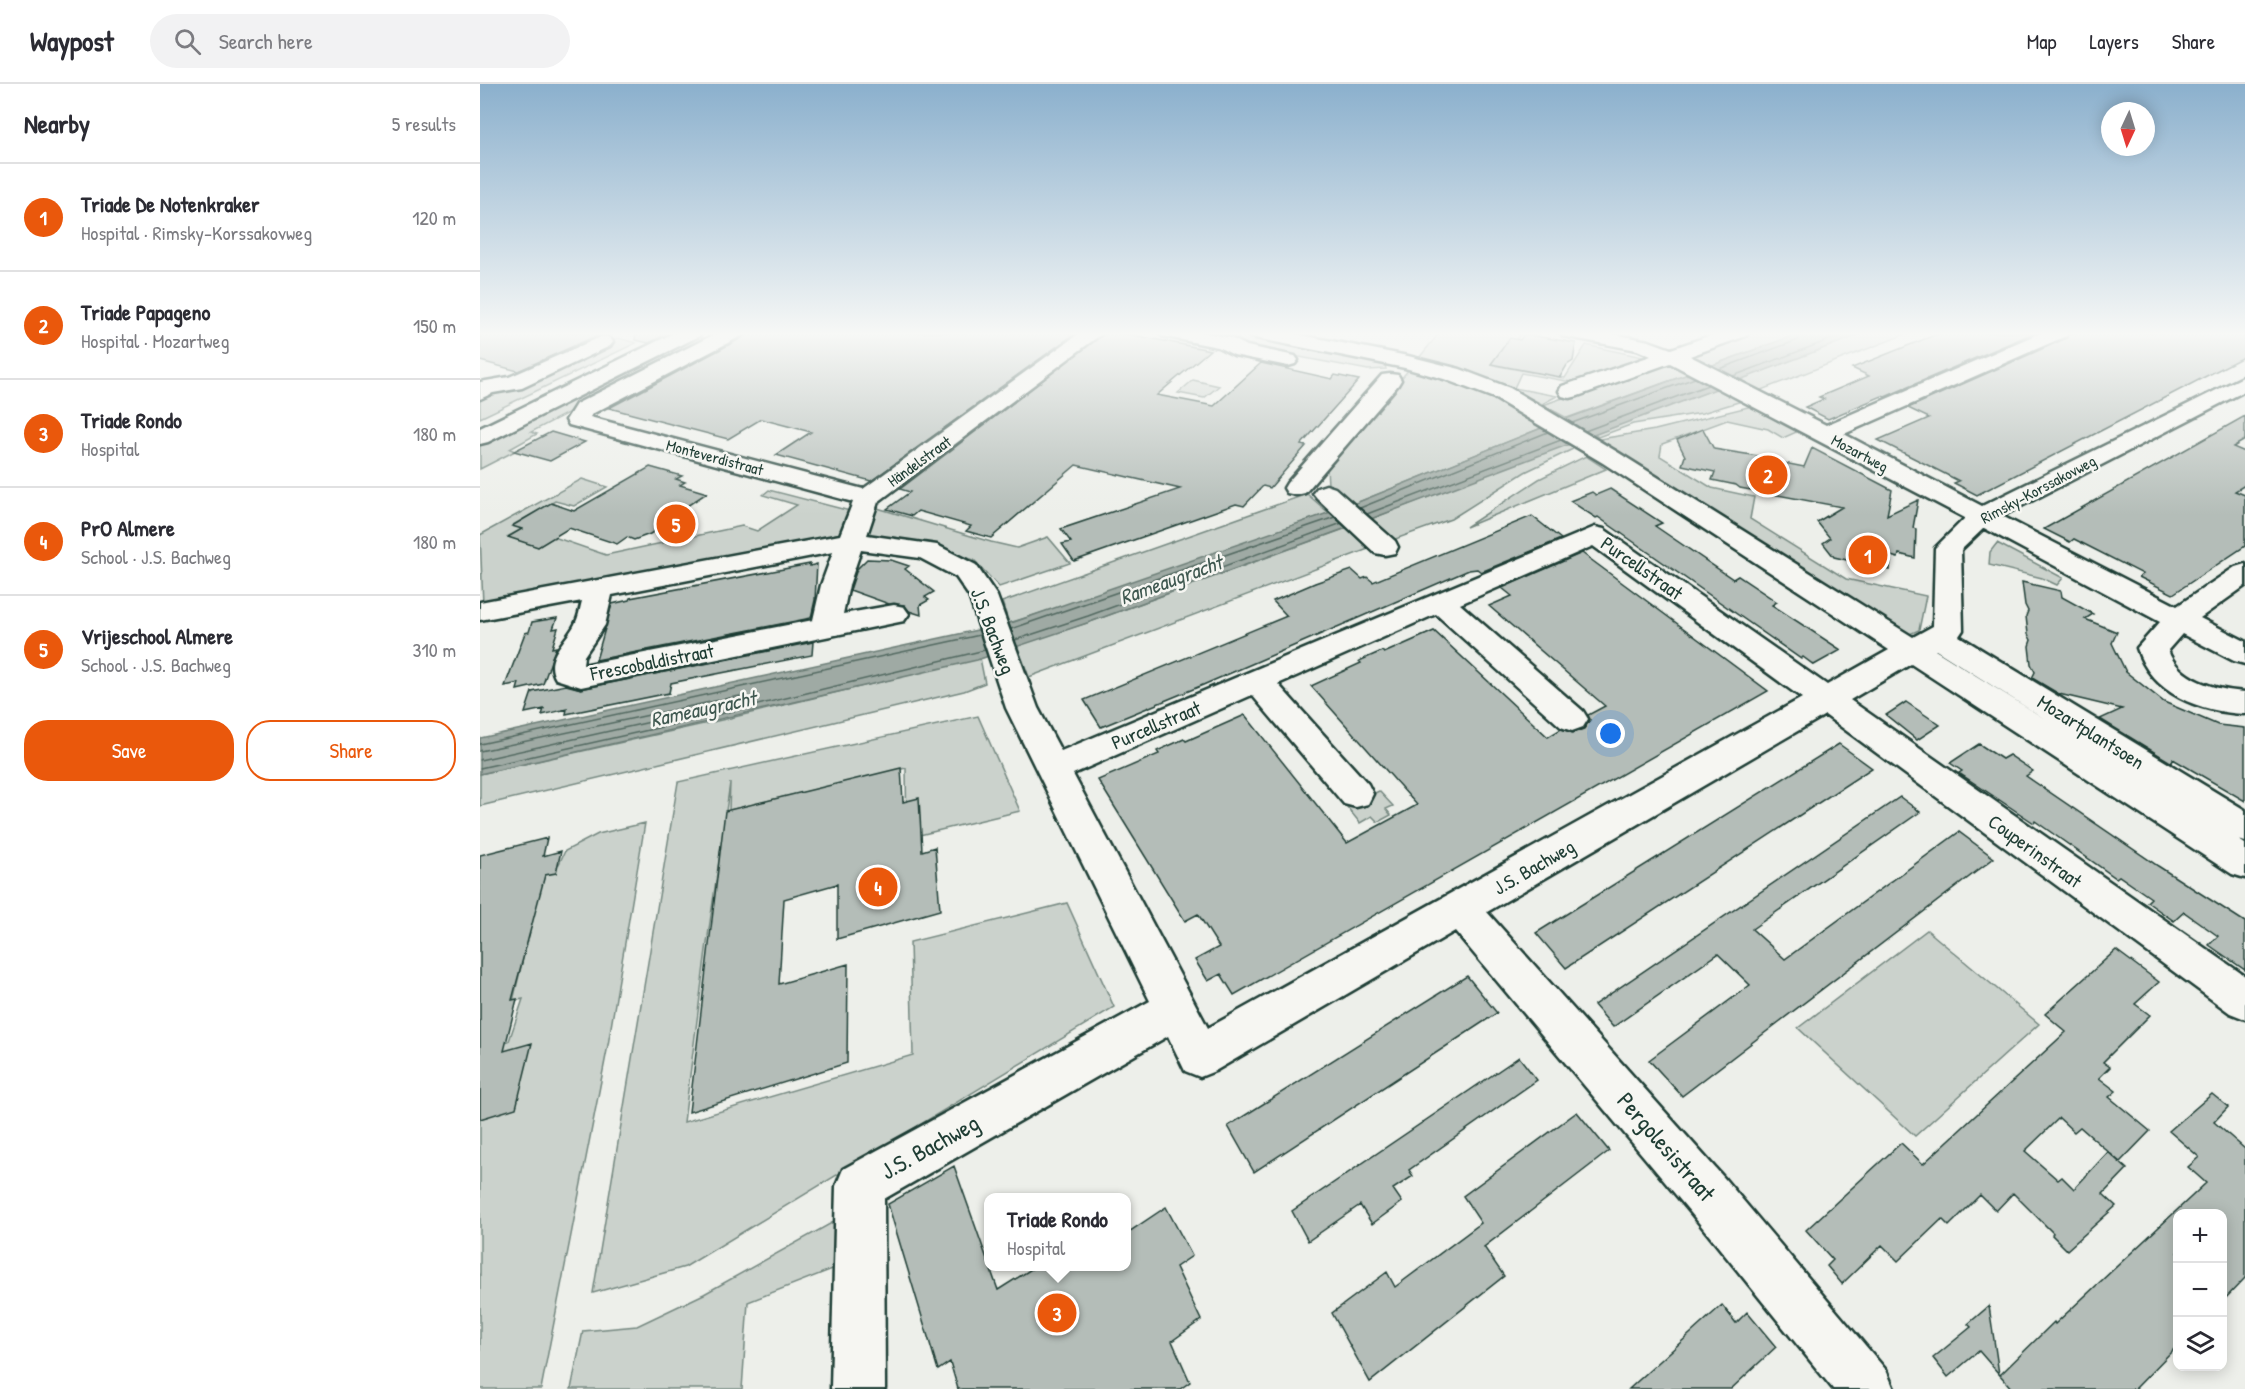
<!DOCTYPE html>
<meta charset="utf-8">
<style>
:root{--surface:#fff;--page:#f2f2f3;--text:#2b2b33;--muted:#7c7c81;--line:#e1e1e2;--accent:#ea580c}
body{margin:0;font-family:"Patrick Hand",sans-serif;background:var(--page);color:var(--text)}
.controls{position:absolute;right:18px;bottom:18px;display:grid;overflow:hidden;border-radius:12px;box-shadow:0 3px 15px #0003}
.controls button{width:54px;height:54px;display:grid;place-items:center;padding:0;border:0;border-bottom:2px solid var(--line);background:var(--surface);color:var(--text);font:30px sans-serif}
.compass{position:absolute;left:1621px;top:18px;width:54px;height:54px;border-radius:50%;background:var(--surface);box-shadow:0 3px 15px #0003;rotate:184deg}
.you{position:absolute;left:1131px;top:650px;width:21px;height:21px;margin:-15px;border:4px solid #fff;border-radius:50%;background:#1a73e8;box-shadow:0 0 0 9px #1a73e833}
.badge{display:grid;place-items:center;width:39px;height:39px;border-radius:50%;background:var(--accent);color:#fff;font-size:20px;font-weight:700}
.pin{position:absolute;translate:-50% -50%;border:3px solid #fff;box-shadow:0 2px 6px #0006}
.popup{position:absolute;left:504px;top:1109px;width:147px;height:78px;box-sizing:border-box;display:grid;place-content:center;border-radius:12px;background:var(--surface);filter:drop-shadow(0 2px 4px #0005);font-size:20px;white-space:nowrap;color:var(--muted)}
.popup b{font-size:22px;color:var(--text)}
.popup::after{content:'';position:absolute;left:50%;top:100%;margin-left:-12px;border:12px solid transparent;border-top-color:var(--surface)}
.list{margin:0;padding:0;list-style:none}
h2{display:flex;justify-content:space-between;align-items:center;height:78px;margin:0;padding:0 24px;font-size:26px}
h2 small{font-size:20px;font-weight:400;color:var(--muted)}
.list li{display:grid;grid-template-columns:39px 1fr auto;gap:18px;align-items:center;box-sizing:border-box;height:108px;padding:0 24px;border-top:2px solid var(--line)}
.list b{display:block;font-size:22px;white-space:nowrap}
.list p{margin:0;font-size:20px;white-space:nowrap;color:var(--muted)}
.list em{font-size:20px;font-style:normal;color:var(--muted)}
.actions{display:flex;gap:12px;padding:18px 24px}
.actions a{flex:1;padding:14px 0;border:2px solid var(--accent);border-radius:24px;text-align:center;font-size:21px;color:var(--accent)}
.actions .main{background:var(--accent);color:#fff}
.icon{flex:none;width:33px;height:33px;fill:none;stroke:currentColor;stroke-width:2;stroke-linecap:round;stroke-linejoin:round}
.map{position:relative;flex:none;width:1765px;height:1305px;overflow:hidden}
header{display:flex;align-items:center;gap:36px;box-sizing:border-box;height:84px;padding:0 30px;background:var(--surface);border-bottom:2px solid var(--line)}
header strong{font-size:28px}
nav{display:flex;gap:33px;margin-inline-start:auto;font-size:21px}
.search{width:420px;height:54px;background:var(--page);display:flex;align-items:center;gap:15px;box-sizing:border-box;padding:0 21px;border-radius:33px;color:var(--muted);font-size:22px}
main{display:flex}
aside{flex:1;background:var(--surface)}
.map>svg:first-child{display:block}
.green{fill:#cbd2cc;stroke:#758880;stroke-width:1.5}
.water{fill:#9faaa4;stroke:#6c7e77;stroke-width:1.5}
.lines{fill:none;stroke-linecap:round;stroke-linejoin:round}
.shore{stroke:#526961;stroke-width:1.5}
.building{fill:#b4bdb8;stroke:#1f3d34;stroke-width:1.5}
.minor-casing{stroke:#1f3d34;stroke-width:5}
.major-casing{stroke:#1f3d34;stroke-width:5}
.minor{fill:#f6f6f2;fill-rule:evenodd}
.major{fill:#f6f6f2;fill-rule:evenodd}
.labels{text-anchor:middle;stroke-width:5;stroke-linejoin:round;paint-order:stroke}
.far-street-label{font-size:16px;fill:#1f3d34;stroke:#f6f6f2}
.street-label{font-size:20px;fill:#1f3d34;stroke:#f6f6f2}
.water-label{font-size:21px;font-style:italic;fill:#3f5850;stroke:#f6f6f2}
.near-street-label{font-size:24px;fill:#1f3d34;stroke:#f6f6f2}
</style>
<header>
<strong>Waypost</strong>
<div class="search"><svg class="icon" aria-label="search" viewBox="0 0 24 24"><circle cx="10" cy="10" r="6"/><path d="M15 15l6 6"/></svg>Search here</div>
<nav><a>Map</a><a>Layers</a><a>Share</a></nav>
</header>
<main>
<aside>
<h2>Nearby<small>5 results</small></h2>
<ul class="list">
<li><span class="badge">1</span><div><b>Triade De Notenkraker</b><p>Hospital · Rimsky-Korssakovweg</p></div><em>120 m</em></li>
<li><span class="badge">2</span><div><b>Triade Papageno</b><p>Hospital · Mozartweg</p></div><em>150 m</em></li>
<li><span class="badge">3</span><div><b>Triade Rondo</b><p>Hospital</p></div><em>180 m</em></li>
<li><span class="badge">4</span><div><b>PrO Almere</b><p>School · J.S. Bachweg</p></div><em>180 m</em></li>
<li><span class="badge">5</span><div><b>Vrijeschool Almere</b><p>School · J.S. Bachweg</p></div><em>310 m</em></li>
</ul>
<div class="actions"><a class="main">Save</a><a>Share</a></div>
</aside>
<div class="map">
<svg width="1765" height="1305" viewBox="0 0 1765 1305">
<rect width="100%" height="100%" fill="#edefea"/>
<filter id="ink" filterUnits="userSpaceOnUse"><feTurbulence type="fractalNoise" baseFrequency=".0167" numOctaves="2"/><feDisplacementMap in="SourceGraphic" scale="12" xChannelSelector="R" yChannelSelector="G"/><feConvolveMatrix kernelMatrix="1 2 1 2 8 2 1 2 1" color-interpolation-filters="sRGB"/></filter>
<g filter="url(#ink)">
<!-- green -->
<path class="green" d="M713 248H748L894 276 905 281 906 285 888 286 772 264 750 255Z
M960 248H1042L1018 282 1085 294 1106 261 1172 275 1103 300 1041 289 1034 304 1077 312 1062 320 1033 306 939 274Z
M1268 248H1324L1087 334 1063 321Z
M1387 248H1431L1276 308 1255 297Z
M138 254 156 259 0 334V313L32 303Z
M184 266 201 270 51 348 57 350 30 365 35 367 0 385V358Z
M930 284 1017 315 1064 343 871 421 848 401 847 383Z
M713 296 739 302 724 314 698 309Z
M1240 303 1265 316 1222 329 1153 340 1118 353 1113 350Z
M1272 322 1321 346 1303 354 1288 345 1247 336 1182 360 1180 372 1232 404 1274 413 1270 435 1366 495 1446 512 1439 546 1423 553 1135 369 1139 368 1120 355 1175 346Z
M1088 359 1095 364 1045 388 971 435 910 457 888 436Z
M1106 372 1126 385 986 443 1059 395Z
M102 395 127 403 94 422 75 417 33 441 42 445 29 452 58 463 74 453 126 471 262 442 277 447 317 421 283 411 289 406 374 428 366 454 3 520 0 451Z
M827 410 849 429 612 513 529 539 522 518Z
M394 423 511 458 537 464 568 453 590 479 519 503 494 476 430 456 386 451Z
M867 444 891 464 549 593 537 561 610 538Z
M1517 459 1583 494 1577 501 1562 494 1509 481 1510 468Z
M500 574 505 599 484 607 0 722V690L246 635Z
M498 632 540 727 427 754 426 684 249 726 250 699 226 866 204 1038 433 971 430 858 587 819 634 923 205 1183 113 1209 198 698Z
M899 707 913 722 906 725 911 731 898 738 892 732 880 739 867 723Z
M165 739 128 961 61 1305H0V965L29 957 43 915 33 917 64 786 79 780 85 767 118 750Z
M1447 846 1559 940 1435 1052 1318 944Z
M357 1136 355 1184 268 1218 262 1305H91L103 1247 157 1242 224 1210Z"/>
<!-- water -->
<path class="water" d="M1323 248H1387L888 436 610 538 497 576 0 690V654L534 538 871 421 1064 343Z"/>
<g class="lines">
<!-- shore -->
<path class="shore" d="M1239 285 1318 256 1322 248
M1253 292 1370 248
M1092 339 1215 294
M1105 347 1228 301
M880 424 1068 348
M887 430 1081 356
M531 545 855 433
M535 556 608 532 862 439
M0 660 500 551
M0 667 249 614 260 612 263 614 260 618 0 676
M0 684 244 629 505 566"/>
</g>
<!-- building -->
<path class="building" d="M0 248H125L38 287 0 277Z
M156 248H191L169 259 155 256Z
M266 248H597L391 397 296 371 331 348 281 335 248 355 129 324 262 254Z
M626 248H638L730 266 677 311 734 322 781 279 852 295 855 291 879 296 821 361 826 362 790 404 783 402 764 422 756 420 594 477 582 460 591 458 581 445 700 405 596 381 511 454 486 447 491 442 438 427 432 432 407 425 430 408 420 405Z
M1462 248H1556L1405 313 1402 312 1348 335 1325 323 1344 315 1339 313 1389 292 1372 284Z
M1591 248H1765V272L1497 411 1474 399 1479 397 1398 356 1449 334 1428 324 1587 254Z
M1044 250 1096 259 1093 277 1087 281 1080 293 1011 280 1030 254 1040 256Z
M1765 332V356L1753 363 1765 368V401L1755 407 1765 411V462L1693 510 1659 493 1663 490 1594 455 1590 458 1564 445Z
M1223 345 1234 365 1291 374 1294 377 1324 383 1332 364 1412 406 1407 431 1438 416 1433 444 1436 445 1435 474 1419 470 1418 474 1411 472 1410 486 1354 473 1343 459 1350 454 1337 438 1362 423 1260 404 1256 401 1232 396 1235 388 1202 381 1205 372 1197 356Z
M71 348 105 358 70 377 34 367Z
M170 383 202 392 196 395 205 398 200 401 227 409 196 429 201 431 170 450 154 456 147 453 137 460 89 444 58 463 28 453 42 445 32 442 71 419 94 427Z
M1130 405 1182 439 1175 442 1253 495 1258 492 1297 518 1292 521 1361 566 1334 581 1323 573 1321 575 1118 433 1116 434 1090 417 1112 408 1116 411Z
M1052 432 1081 455 1001 488 997 485 989 486 723 601 621 643 604 616 807 532 793 517 835 499 872 486 882 495 887 493 893 498Z
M1102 469 1288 607 754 911 741 890 728 897 715 876 739 863 718 830 705 837 618 696 679 670 677 667 704 655 706 657 765 631 867 759 937 721 831 602 881 579 879 577 902 567 904 569 954 547 1068 653 1081 645 1093 649 1104 645 1110 636 1108 631 1125 622 1009 522 1032 512 1022 504Z
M387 475 411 476 429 482 425 485 454 508 445 513 449 516 440 521 441 531 429 527 424 521 409 520 370 506 377 485Z
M330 480V482L337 480 335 516 331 534 116 576 132 520 149 516 150 514Z
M1542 498 1581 507 1582 513 1613 530 1605 535 1637 548 1632 559 1646 588 1684 618 1738 641 1765 644V717L1693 675 1692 679 1620 635 1642 625 1579 610 1552 594 1555 588 1551 580 1549 562 1551 556 1548 550 1546 532 1548 527 1545 521Z
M77 534 73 545 78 544 72 564 76 563 63 600 37 606 39 599 25 602 45 549 49 548 52 538Z
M333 558 332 571 191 599 189 609 86 630 87 625 62 631 64 625 45 629 52 608 86 601 101 605Z
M1426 618 1460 641 1437 656 1406 631Z
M1359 660 1392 684 1086 884 1056 849Z
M1499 660 1522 675 1529 671 1553 687 1546 692 1678 782 1765 838V886L1729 861 1738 852 1704 828 1694 837 1667 818 1671 814 1639 792 1636 794 1555 737 1554 739 1479 689 1482 687 1470 679Z
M421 684 423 718 439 714 442 767 455 763 460 826 357 855V800L304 815 299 900 368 880 367 979 209 1028 245 727Z
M1420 713 1440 728 1272 845 1305 875 1479 748 1514 774 1202 1012 1169 976 1270 901 1238 870 1133 943 1114 921Z
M67 754 63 772 81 767 76 789 65 791 32 916 37 915 24 967 52 959 36 1024 0 1035V771Z
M1636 866 1679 898 1655 920 1670 931 1623 978 1630 983 1619 994 1636 1007 1629 1013 1670 1047 1640 1078 1600 1043 1594 1048 1579 1034 1545 1067 1578 1096 1582 1093 1594 1105 1628 1068 1647 1085 1623 1110 1636 1122 1587 1166 1572 1151 1573 1149 1533 1109 1516 1127 1500 1111 1469 1142 1462 1135 1418 1177 1402 1161 1362 1200 1347 1182 1353 1176 1326 1146 1421 1059 1443 1080 1586 948 1565 930Z
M987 892 1017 929 774 1088 748 1042Z
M1039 973 1057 996 929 1086 933 1092 913 1105 922 1118 892 1140 880 1121 828 1157 812 1127Z
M1732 1010 1748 1023 1734 1038 1765 1065V1194L1743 1217V1130H1698V1261L1655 1305H1532L1520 1291 1574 1238 1575 1240 1726 1099 1708 1083 1719 1073 1689 1047Z
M1097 1028 1129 1067 1004 1163 1024 1192 890 1298 852 1229 907 1188 915 1203 1001 1139 983 1112Z
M474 1082 518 1206 556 1182H646V1150L686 1123 712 1172 696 1183 721 1236 692 1257 710 1298 700 1305H478L470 1278 458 1286 408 1120Z
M1242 1221 1256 1239 1267 1228 1296 1263 1251 1305H1149Z
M1509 1222 1519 1290 1499 1267 1468 1293 1453 1274 1491 1243 1488 1240Z"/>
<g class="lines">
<defs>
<path id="minor" d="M239 248H264L261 252 112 330 110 333 383 405 601 248H624L398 418 387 451 457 461 496 481 517 512 558 624 581 667 1115 443 1124 445 1347 601 1409 566 1123 379 1014 314 964 295 925 284 776 254 769 252 766 248H806L928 272 980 285 1030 304 1139 369 1433 553 1453 542 1455 464 1485 434 1190 279 1098 312 1090 314 1082 312 1079 307 1082 302 1171 272 1157 266 1083 252 1080 248H1123L1169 257 1191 265 1240 248H1269L1266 252 1210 272 1346 341 1562 248H1589L1586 252 1364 350 1502 422 1765 292V307L1522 432 1697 522 1755 483 1765 480V502L1720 534 1765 557V580L1754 577 1702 550 1688 566C1698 596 1736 606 1765 608V630C1720 628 1671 610 1657 564L1680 538 1504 444 1481 466 1483 546 1479 552 1765 726V758L1759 756 1765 760V794L1752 790 1431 580 1370 616 1765 892V935L1750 929 1345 631 1007 828 1245 1095 1406 1286 1414 1305H1353L1211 1129 975 847 735 987 720 993 705 987 688 952 404 1115 405 1305H351L356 1102 363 1085 670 917 526 624 489 512 476 493 440 474 381 466 369 501 363 530 414 521 424 523 429 530 424 537 101 603 76 595C63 574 86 558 95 540 99 533 100 524 102 517L0 536V518L360 451 373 418 89 341 86 336 96 320ZM1113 462 1322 614 728 944 593 690 772 611 864 720 876 723 888 720 893 710 888 700 798 600 956 530 1081 643 1092 647 1103 643 1108 635 1103 627 980 520ZM353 468 341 501 333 536 103 581 104 572 125 541 132 511ZM1455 566H1456L1565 635Z
M679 248H722L751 254 767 262 815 272 818 276 815 280 808 282 754 271 738 263 682 252Z
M123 252 130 254 133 258 130 262 42 304 13 309 0 315V298L29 293Z
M910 290 918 291 921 296 918 301 825 409 816 411 807 409 804 404 807 399 902 291Z
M846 401 855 404 915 457 918 463 915 469 905 471 895 469 837 414 833 409 837 404Z"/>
<path id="major" d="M196 248H222L219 252 8 358 0 360V344Z"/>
</defs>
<!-- minor casing -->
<use href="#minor" class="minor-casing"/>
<!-- major casing -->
<use href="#major" class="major-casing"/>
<!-- minor -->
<use href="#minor" class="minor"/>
<!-- major -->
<use href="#major" class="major"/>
</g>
</g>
<!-- sky -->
<linearGradient id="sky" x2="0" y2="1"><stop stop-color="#8bb0cd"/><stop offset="0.58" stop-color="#f7f8f6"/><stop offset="1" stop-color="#f7f8f6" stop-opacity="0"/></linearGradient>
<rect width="1765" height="431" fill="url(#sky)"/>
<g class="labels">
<!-- far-street labels -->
<g class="far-street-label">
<text transform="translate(1380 369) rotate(28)" y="6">Mozartweg</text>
<text transform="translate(235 373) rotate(15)" y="6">Monteverdistraat</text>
<text transform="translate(439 377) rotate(-36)" y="6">Händelstraat</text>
<text transform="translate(1558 405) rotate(-28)" y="6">Rimsky-Korssakovweg</text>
</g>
<!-- street labels -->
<g class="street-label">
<text transform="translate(1162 484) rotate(35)" y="7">Purcellstraat</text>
<text transform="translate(513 547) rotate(69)" y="7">J.S. Bachweg</text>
<text transform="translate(172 578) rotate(-11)" y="7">Frescobaldistraat</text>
<text transform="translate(676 641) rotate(-23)" y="7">Purcellstraat</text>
<text transform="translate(1611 648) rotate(32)" y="7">Mozartplantsoen</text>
<text transform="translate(1555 767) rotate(36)" y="7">Couperinstraat</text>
<text transform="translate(1054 783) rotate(-30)" y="7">J.S. Bachweg</text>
</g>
<!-- water labels -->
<g class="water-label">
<text transform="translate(691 496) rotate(-20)" y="7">Rameaugracht</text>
<text transform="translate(223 625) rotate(-12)" y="7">Rameaugracht</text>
</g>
<!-- near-street labels -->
<g class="near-street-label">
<text transform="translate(450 1063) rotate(-29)" y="8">J.S. Bachweg</text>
<text transform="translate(1186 1063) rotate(49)" y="8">Pergolesistraat</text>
</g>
</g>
</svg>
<div class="controls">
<button>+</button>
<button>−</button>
<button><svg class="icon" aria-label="layers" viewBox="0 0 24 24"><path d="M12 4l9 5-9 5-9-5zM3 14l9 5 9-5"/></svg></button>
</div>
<svg class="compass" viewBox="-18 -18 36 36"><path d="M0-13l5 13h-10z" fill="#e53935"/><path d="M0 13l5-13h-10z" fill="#7c7c81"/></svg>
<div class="you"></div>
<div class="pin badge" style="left:1388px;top:471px">1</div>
<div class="pin badge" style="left:1288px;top:391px">2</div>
<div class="pin badge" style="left:577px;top:1229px">3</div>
<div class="popup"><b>Triade Rondo</b>Hospital</div>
<div class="pin badge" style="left:398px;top:803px">4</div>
<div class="pin badge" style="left:196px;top:440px">5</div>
</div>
</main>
